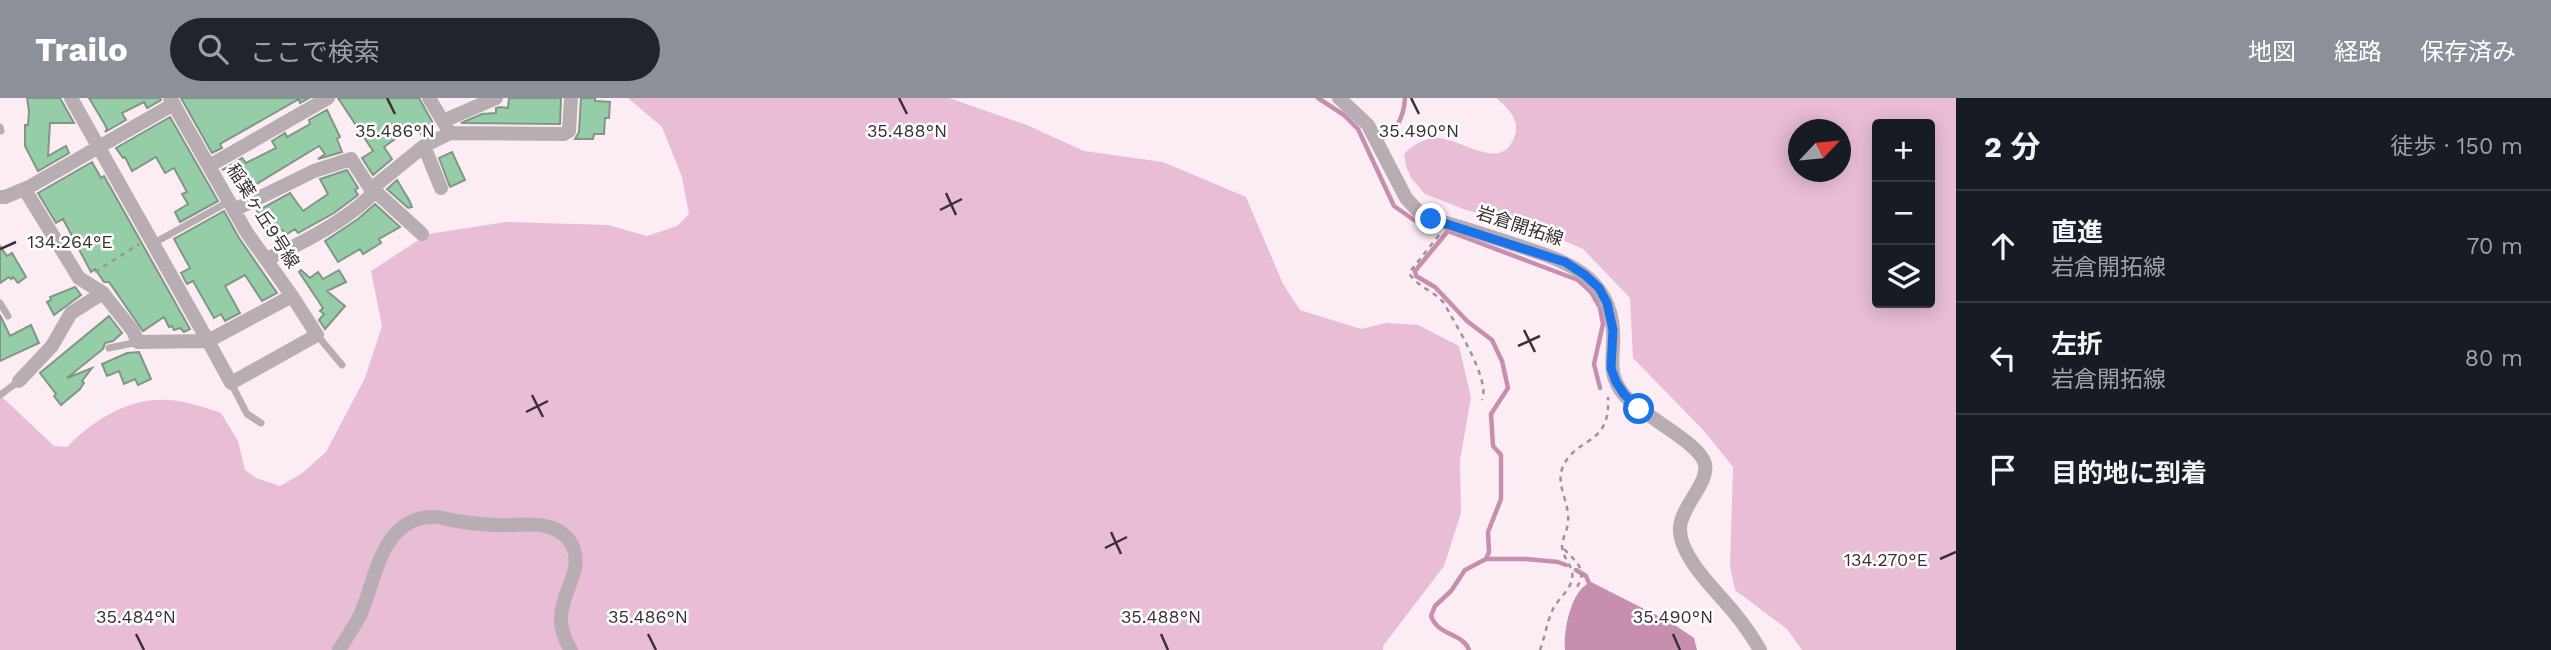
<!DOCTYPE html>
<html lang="ja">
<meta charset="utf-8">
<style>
:root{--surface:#171b24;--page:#20242c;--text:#f1f3f6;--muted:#9ea1a6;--line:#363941;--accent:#8c9099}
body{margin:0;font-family:"Work Sans","Noto Sans JP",sans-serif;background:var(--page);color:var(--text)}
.controls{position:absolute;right:21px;top:21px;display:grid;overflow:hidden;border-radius:7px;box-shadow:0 4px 18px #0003}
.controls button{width:63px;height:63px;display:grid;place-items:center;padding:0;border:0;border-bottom:2px solid var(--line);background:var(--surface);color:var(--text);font:35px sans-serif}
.compass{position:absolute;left:1788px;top:21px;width:63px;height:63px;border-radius:50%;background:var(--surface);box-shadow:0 4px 18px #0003;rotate:64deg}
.stop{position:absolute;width:21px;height:21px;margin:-16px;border:5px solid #1a73e8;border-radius:50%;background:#fff}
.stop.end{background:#1a73e8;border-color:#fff;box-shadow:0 2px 7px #0008}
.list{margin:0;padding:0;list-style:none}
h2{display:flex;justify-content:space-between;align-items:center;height:91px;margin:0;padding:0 28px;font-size:30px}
h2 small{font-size:23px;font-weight:400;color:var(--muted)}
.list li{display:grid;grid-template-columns:46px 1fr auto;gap:21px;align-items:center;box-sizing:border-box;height:112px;padding:0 28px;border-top:2px solid var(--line)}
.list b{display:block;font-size:26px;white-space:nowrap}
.list p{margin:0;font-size:23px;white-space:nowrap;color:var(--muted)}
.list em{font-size:23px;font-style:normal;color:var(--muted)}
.icon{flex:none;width:38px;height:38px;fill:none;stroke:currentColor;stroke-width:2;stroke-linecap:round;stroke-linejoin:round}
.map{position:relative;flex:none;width:1956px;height:552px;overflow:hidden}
header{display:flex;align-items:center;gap:42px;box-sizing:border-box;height:98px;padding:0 35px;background:var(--accent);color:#fff}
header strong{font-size:33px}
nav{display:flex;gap:38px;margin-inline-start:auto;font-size:24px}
.search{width:490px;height:63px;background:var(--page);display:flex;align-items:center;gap:18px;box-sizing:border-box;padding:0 24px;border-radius:38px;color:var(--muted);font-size:26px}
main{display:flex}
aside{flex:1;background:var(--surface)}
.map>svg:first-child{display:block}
.green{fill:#e9bdd5;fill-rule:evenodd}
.water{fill:#c78fae}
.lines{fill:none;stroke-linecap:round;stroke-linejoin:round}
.stream{stroke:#c78fae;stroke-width:4.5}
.building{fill:#94cda6;stroke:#829687;stroke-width:2}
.path{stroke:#9f9399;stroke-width:2.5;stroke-dasharray:5 5;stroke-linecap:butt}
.service{stroke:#b8adb3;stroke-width:7}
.minor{stroke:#b8adb3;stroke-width:14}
.route{stroke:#1a73e8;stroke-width:9}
.ticks{fill:none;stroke:#3a3135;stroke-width:2.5}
.labels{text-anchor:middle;stroke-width:5;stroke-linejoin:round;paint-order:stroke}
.street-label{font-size:18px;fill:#3a3135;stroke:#fff}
.ticks-label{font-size:18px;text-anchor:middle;fill:#3a3135;stroke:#fff;stroke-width:5;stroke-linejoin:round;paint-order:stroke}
</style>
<header>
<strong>Trailo</strong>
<div class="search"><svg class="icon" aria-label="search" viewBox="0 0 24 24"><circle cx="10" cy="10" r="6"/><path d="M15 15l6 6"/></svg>ここで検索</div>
<nav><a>地図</a><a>経路</a><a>保存済み</a></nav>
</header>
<main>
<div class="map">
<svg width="1956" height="552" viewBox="0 0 1956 552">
<rect width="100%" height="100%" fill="#fcedf5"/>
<!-- green -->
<path class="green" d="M628 0H949L1027 27 1084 53 1163 64 1246 99 1283 186 1300 212 1361 231 1386 225 1418 227 1459 248 1471 300 1460 362 1461 415 1444 468 1383 548V552H0V297L54 348 67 349C92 323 129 299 168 302 186 303 203 309 221 315L238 343 245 372 256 380 280 388 301 376 326 354 365 280 382 228 371 173 428 136 506 124 608 127 647 138 677 128 689 116 682 79 662 29Z
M1496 0H1956V552H1802L1787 531 1735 492 1730 468 1733 369 1705 334 1633 260 1630 200 1583 151 1530 128 1466 112 1425 96 1411 80 1406 68 1404 56C1414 46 1424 40 1438 40 1463 41 1503 76 1515 37 1520 21 1507 9 1496 0ZM1877 26H1930V205H1877ZM1798 32H1840V74H1798Z"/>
<!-- water -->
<path class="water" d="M1591 484 1672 525 1694 540 1697 552H1565C1563 533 1571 491 1591 484Z"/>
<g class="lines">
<!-- stream -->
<path class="stream" d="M1318 0 1344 17 1358 31 1394 108 1414 122 1439 131
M1383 40C1398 32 1404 16 1405 0
M1486 461 1489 454 1488 434 1501 401V357L1493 348 1491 316 1508 290 1502 263 1492 242 1467 223 1435 189 1416 178 1415 173 1448 133 1578 182 1591 194 1600 210 1603 226 1594 266 1600 290
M1576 472 1586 478 1591 490
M1469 552C1463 535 1438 538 1431 518L1435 508 1451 493 1465 472 1486 461H1526L1558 464 1566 467"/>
</g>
<!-- building -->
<path class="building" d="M27 0H60L74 25H50L48 58 66 48 69 55 38 73 25 48V27H28L29 13Z
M89 0H160L161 2 147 10 144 4 122 15 126 22 105 34 107 31 104 25Z
M181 0H309L300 5 299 1 220 46 222 50 212 55Z
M338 0H419L434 27 421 36 415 27 384 49 392 61 373 77 362 60 373 53Z
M509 0H561L560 26 461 25 482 16 496 15V10L500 9 508 10Z
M581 0H595V3L610 4 609 20H605L604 36H594L593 41H575L579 34Z
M327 12 340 39 337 41 342 54 318 61 325 56 319 48 245 93 233 75 230 76 226 70 222 72 242 60 246 65 276 50 272 43 285 35 287 39 310 26 309 22Z
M170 19 218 103 180 124 175 114 188 106 182 96 187 94 174 70 165 75 156 59 132 73 125 59 123 60 116 50Z
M452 54 465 82 450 89 439 60Z
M92 64 101 80 104 78 190 231 184 234 180 230 174 232 172 228 169 229 164 219 143 233 109 184H104L95 171 91 174 63 121 56 125 38 95Z
M347 72 358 90 355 92 358 97 334 115 298 135 295 131 287 136 274 126 269 129 257 113 290 95 303 113 328 96 320 81Z
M397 82 409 102 412 109 408 110 387 91Z
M375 106 400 129 379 141 381 145 363 156 360 151 338 164 325 143 358 121Z
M224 113 239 140 277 195 262 203 245 177 225 188 240 215 225 223 221 216 214 220 193 183 187 186 181 175 190 170 174 141Z
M0 148 7 158 12 155 26 179 18 185 13 179 11 181 9 179 0 185Z
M301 172 310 180 318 174 323 181 339 172 346 184 327 193 345 208 325 231 319 222 324 216 320 213 323 210 299 174Z
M75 189 81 197 54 217 47 204 51 202 50 199Z
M0 217 10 238 31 227 39 245 0 263Z
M109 218 122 235 113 243 105 245 103 251 67 280 92 270 82 283 84 285 80 291 61 307 54 298 56 296 40 275Z
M139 254 151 281 138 287 135 281 124 286 119 273 107 278 102 266 127 255Z"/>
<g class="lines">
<!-- path -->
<path class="path" d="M1439 137 1409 175C1416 188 1434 193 1444 205 1455 226 1491 282 1482 302
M95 174 139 146
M1564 451C1578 466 1589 472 1575 492
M1540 552C1545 539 1547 523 1553 511 1559 499 1575 489 1572 474 1570 465 1563 459 1562 449 1562 440 1568 432 1568 423 1570 406 1556 387 1562 371 1575 337 1611 350 1608 299"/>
<!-- service -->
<path class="service" d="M0 29 1 33
M154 145 228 104
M0 205 8 218
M317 237 342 267
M109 250 138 244
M231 285 247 316 261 325
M0 297 19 283"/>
<!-- minor -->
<path class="minor" d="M71 0 208 243 292 198 247 135 170 0
M429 0 450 35 564 36 569 33 571 0
M1339 0 1368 27 1406 100 1417 112 1431 121C1457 127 1482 136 1507 144 1555 160 1609 172 1613 232 1615 258 1605 275 1625 298 1642 317 1700 345 1705 366 1709 385 1682 407 1680 429 1678 459 1719 495 1736 517 1745 528 1753 540 1760 552
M443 23 496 0
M209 68 328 0
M441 90 424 48 450 35
M25 92 79 180 103 195 133 233 138 244 208 243 231 285 317 237 292 198
M0 99H5L29 89 174 6
M234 112 314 73 351 61 370 90 375 93C351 120 300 147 266 161
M422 136 375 93 376 87 424 48
M19 283 52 248 71 215 103 195
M339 552C346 540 355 528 361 515 376 481 381 421 431 419 439 418 449 422 457 423 476 426 492 428 510 427 532 426 560 424 572 447 589 481 541 505 571 552"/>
</g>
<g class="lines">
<!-- route -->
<path class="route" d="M1431 121 1565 164 1585 177 1599 190 1607 205 1613 232 1611 270 1616 284 1624 296 1639 311"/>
</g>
<!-- ticks -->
<path class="ticks" d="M387 0 395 16M899 0 907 16M1411 0 1419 16M946 95 956 117M940 112 962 101M0 151 16 144M1524 232 1535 254M1518 248 1540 238M532 297 543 319M526 314 548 303M1111 434 1121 456M1105 450 1127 439M1940 461 1956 454M136 536 144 552M648 536 656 552M1161 536 1168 552M1673 536 1680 552"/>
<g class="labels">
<!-- street labels -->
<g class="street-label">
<text transform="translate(263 118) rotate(58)" y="6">稲葉ヶ丘9号線</text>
<text transform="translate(1520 128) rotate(18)" y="6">岩倉開拓線</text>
</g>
</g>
<g class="ticks-label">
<text x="395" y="39">35.486°N</text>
<text x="1419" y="39">35.490°N</text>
<text x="907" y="39">35.488°N</text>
<text x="70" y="150">134.264°E</text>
<text x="1886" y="468">134.270°E</text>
<text x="136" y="525">35.484°N</text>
<text x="648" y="525">35.486°N</text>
<text x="1161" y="525">35.488°N</text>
<text x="1673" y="525">35.490°N</text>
</g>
</svg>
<div class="controls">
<button>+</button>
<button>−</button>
<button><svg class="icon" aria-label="layers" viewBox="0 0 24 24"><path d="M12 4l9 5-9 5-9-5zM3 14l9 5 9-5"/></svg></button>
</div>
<svg class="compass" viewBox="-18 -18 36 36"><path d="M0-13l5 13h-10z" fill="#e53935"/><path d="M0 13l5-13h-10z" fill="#9ea1a6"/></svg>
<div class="stop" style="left:1639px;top:311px"></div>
<div class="stop end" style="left:1431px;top:121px"></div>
</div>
<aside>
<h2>2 分<small>徒歩 · 150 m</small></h2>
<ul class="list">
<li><svg class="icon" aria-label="ahead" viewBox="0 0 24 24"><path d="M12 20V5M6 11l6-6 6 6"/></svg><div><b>直進</b><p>岩倉開拓線</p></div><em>70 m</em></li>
<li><svg class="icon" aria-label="left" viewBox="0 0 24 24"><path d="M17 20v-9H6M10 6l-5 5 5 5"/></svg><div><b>左折</b><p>岩倉開拓線</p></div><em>80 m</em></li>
<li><svg class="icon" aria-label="arrive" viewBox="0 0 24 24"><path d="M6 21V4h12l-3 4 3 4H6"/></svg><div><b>目的地に到着</b></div></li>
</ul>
</aside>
</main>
